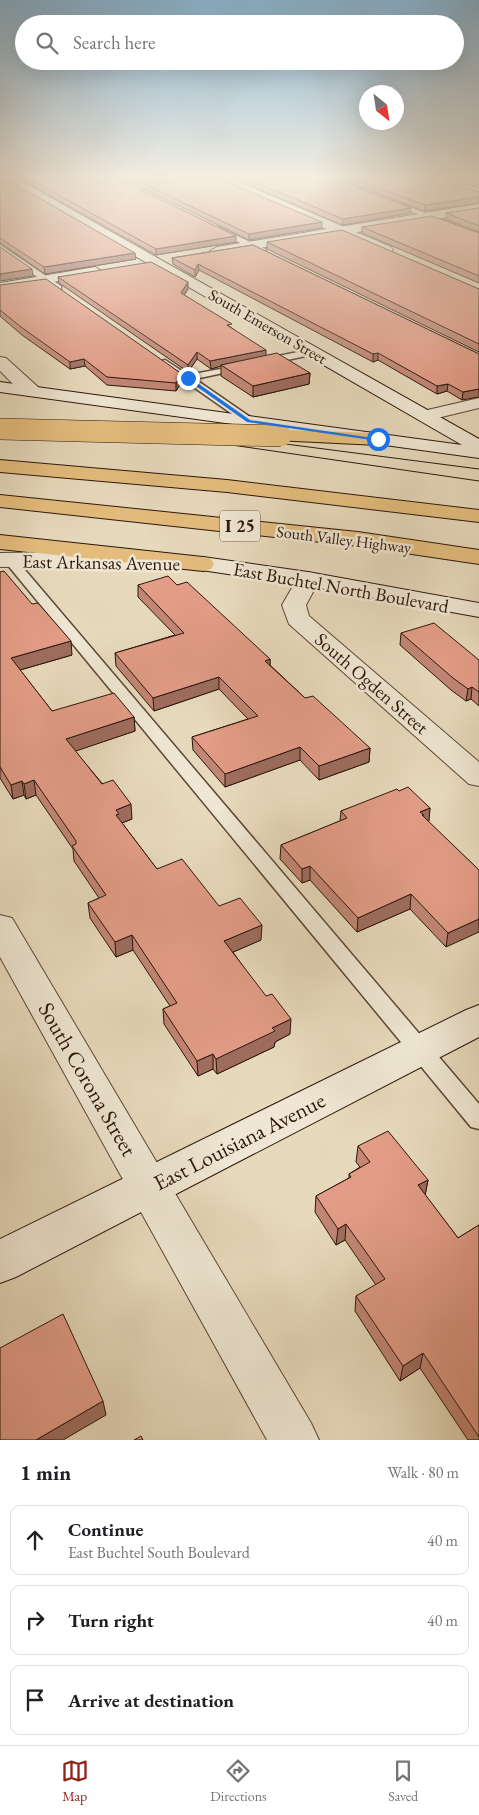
<!DOCTYPE html>
<meta charset="utf-8">
<style>
:root{--surface:#fff;--page:#f6f6f6;--text:#202124;--muted:#757577;--line:#e0e0e0;--accent:#8f2418}
body{margin:0;font-family:"EB Garamond",serif;background:var(--page);color:var(--text)}
.compass{position:absolute;left:359px;top:85px;width:45px;height:45px;border-radius:50%;background:var(--surface);box-shadow:0 5px 20px #0002;rotate:150deg}
.stop{position:absolute;width:15px;height:15px;margin:-11px;border:4px solid #1a73e8;border-radius:50%;background:#fff}
.stop.end{background:#1a73e8;border-color:#fff;box-shadow:0 1px 5px #0008}
.list{margin:0;padding:0;list-style:none}
h2{display:flex;justify-content:space-between;align-items:center;height:65px;margin:0;padding:0 20px;font-size:21px}
h2 small{font-size:16px;font-weight:400;color:var(--muted)}
.list li{display:grid;grid-template-columns:32px 1fr auto;gap:15px;align-items:center;box-sizing:border-box;height:70px;margin:0 10px 10px;padding:0 10px;border:1px solid var(--line);border-radius:10px}
.list b{display:block;font-size:19px;white-space:nowrap}
.list p{margin:0;font-size:16px;white-space:nowrap;color:var(--muted)}
.list em{font-size:16px;font-style:normal;color:var(--muted)}
.icon{flex:none;width:28px;height:28px;fill:none;stroke:currentColor;stroke-width:2;stroke-linecap:round;stroke-linejoin:round}
.map{position:relative;flex:none;width:479px;height:1440px;overflow:hidden}
.search{position:absolute;background:var(--surface);box-shadow:0 5px 20px #0002;left:15px;right:15px;top:15px;height:55px;display:flex;align-items:center;gap:12px;box-sizing:border-box;padding:0 18px;border-radius:28px;color:var(--muted);font-size:19px}
.sheet{height:305px;background:var(--surface)}
nav{display:flex;justify-content:space-around;align-items:center;box-sizing:border-box;height:70px;border-top:1px solid var(--line);background:var(--surface);font-size:14px;color:var(--muted)}
nav a{display:grid;justify-items:center;gap:2px}
nav .on{color:var(--accent)}
.map>svg:first-child{display:block}
.lines{fill:none;stroke-linecap:round;stroke-linejoin:round}
.lane-casing{stroke:#5b4737;stroke-width:3}
.street-casing{stroke:#5b4737;stroke-width:2}
.secondary-casing{stroke:#2c160b;stroke-width:2}
.highway-casing{stroke:#2c160b;stroke-width:2}
.lane{fill:#efe7d3;fill-rule:evenodd}
.street{fill:#efe7d3;fill-rule:evenodd}
.secondary{fill:#efe7d3;fill-rule:evenodd}
.highway{fill:#e4bd7e;fill-rule:evenodd}
.tram{stroke:#2c160b;stroke-width:1}
.highway-bridge-casing{stroke:#2c160b;stroke-width:22;stroke-linecap:butt}
.highway-bridge{stroke:#e4bd7e;stroke-width:21}
.wall{fill:#c28674;stroke:#2c160b}
.shaded-wall{fill:#9e6d5e;stroke:#2c160b}
.building{fill:#e29c87;stroke:#2c160b}
.route{fill:#1a73e8}
.labels{text-anchor:middle;stroke-width:5;stroke-linejoin:round;paint-order:stroke}
.far-street-label{font-size:16px;fill:#2c160b;stroke:#efe7d3}
.shield{fill:#efe7d3;stroke:#665547;stroke-width:1}
.shield-label{font-size:18px;font-weight:bold;fill:#2c160b}
.street-label{font-size:19px;fill:#2c160b;stroke:#efe7d3}
.near-street-label{font-size:22px;fill:#2c160b;stroke:#efe7d3}
</style>
<div class="map">
<svg width="479" height="1440" viewBox="0 0 479 1440">
<rect width="100%" height="100%" fill="#e7dabc"/>
<filter id="stains"><feTurbulence type="fractalNoise" baseFrequency=".004" numOctaves="4"/><feColorMatrix values="0 0 0 0 .2 0 0 0 0 .09 0 0 0 0 .02 0 0 0 .5 -.17"/></filter>
<radialGradient id="worn" r=".72"><stop offset=".6" stop-color="#630" stop-opacity="0"/><stop offset="1" stop-color="#630" stop-opacity=".3"/></radialGradient>
<g class="lines">
<defs>
<path id="lane" d="M390 201H394L479 234V238L390 203Z
M218 227 265 249 266 251 259 253 216 230 215 229Z
M0 245 61 286V290H55L0 250Z
M312 349 315 350V354L264 365 259 362 264 359Z
M165 360 188 375 242 365V369L195 379 253 419V423H245L162 365V361Z
M10 556 14 557 479 1104V1129L471 1127 6 563 4 560Z"/>
<path id="street" d="M210 176H224L391 247 393 250 386 254 381 253 211 178Z
M0 357 6 358 38 387 41 391 38 395C23 399 11 381 0 371Z
M479 398V408L425 421 419 420 416 416 419 412Z
M64 552 146 555 154 557 157 562 154 567 146 569 64 566 0 567V553Z
M308 572 316 574 320 579 306 605 309 616 479 762V786L469 784 289 624 282 605 300 574Z
M0 915 12 918 311 1423 319 1440H267L0 957Z"/>
<path id="secondary" d="M0 176H12L479 439V458L0 392V382L462 445 0 178Z
M479 204V212L217 255 210 251 217 247Z
M95 267 102 271 100 274 0 291V283Z
M203 557 308 572 479 603V617L308 586 195 569 192 564 195 559Z
M479 1005V1037L16 1277 0 1283V1239L466 1010Z"/>
<path id="highway" d="M281 430 378 433 385 435 388 439 385 443 378 445 274 440 272 436 274 432Z
M0 460 227 480 479 510V522L227 492 0 472Z
M0 495 358 532 479 550V564L358 546 0 507Z
M0 535 203 557 211 559 214 564 211 569 203 571 0 549Z"/>
</defs>
<!-- lane casing -->
<use href="#lane" class="lane-casing"/>
<!-- street casing -->
<use href="#street" class="street-casing"/>
<!-- secondary casing -->
<use href="#secondary" class="secondary-casing"/>
<!-- highway casing -->
<use href="#highway" class="highway-casing"/>
<!-- lane -->
<use href="#lane" class="lane"/>
<!-- street -->
<use href="#street" class="street"/>
<!-- secondary -->
<use href="#secondary" class="secondary"/>
<!-- highway -->
<use href="#highway" class="highway"/>
<!-- tram -->
<path class="tram" d="M0 422 163 435 479 481
M216 435 479 469"/>
<defs>
<path id="highway-bridge" d="M0 429 281 436"/>
</defs>
<!-- highway-bridge casing -->
<use href="#highway-bridge" class="highway-bridge-casing"/>
<!-- highway-bridge -->
<use href="#highway-bridge" class="highway-bridge"/>
</g>
<!-- wall -->
<path class="wall" d="M0 176 136 259 45 274 1 243 0 244Z
M15 176H112L236 242 156 255Z
M117 176H213L322 228 249 240Z
M228 176H327L410 213 342 225Z
M331 176H428L479 192V203L424 211Z
M443 176H479V188Z
M479 208V232L446 219V213Z
M362 227 479 233V283L362 233Z
M267 242 479 289V352L267 249Z
M253 245 479 354 462 400 447 391 437 394 378 360 373 362 199 270 195 277 173 264 172 258Z
M58 277 188 289 184 295 232 328 266 356 310 373 309 384 253 397 221 376V366L211 369 197 359 188 372 59 283Z
M0 285 182 374V381L176 391 107 385 85 366 70 369 22 335 0 316Z
M0 572 72 655 20 670 52 711 134 717 135 731 75 751 132 819 122 823 157 869 219 906 261 940 233 952 290 1034 275 1042 274 1047 217 1074 213 1069 198 1076 164 1024 163 1009 170 1006 133 950 116 957 90 918 88 903 99 898 74 861 73 849 36 795 26 799 24 795 13 799 0 778Z
M138 585H177L270 659V665L305 698 370 748 369 762 319 780 300 760 225 787 193 750 192 737 248 719 219 689 154 711 116 666 115 653 175 635 138 597Z
M401 633 479 660V706L471 699 466 701 451 690 400 645Z
M399 791 430 808 428 822 479 870 446 947 410 909 357 932 310 880 302 883 280 859 281 845 340 821 341 811Z
M358 1146 428 1180 425 1195 458 1238 479 1225V1440H468L420 1368 400 1381 355 1311 356 1296 376 1285 345 1240 336 1245 315 1212 316 1196 349 1178V1174L360 1167 356 1162Z"/>
<!-- shaded-wall -->
<path class="shaded-wall" d="M479 197V203L424 211 425 205Z
M411 208 410 213 342 225 343 219Z
M322 222V228L249 240V234Z
M236 236V242L156 255V249Z
M135 253 136 259 45 274 44 267Z
M198 264 199 270 195 277V270Z
M32 269 33 276 0 281V274Z
M188 282V289L181 300V293Z
M266 350V357L221 365V366L211 369 210 361Z
M197 352V359L188 372V365Z
M378 353V360L373 362V354Z
M84 359 85 366 70 369V362Z
M310 373 309 384 253 397V386Z
M182 374V381L176 391V383Z
M448 384 447 391 437 394V386Z
M479 389V397L462 400 463 392Z
M71 641 72 655 13 672 11 658Z
M270 659V672L265 661Z
M219 677V689L154 711 153 698Z
M472 687 471 699 466 701 468 689Z
M134 717 135 731 67 754 66 739Z
M300 747V760L225 787V774Z
M370 748 369 762 319 780V766Z
M34 780 36 795 26 799 24 784Z
M22 781 24 795 13 799 11 785Z
M131 804 132 819 119 824 117 829 116 810Z
M430 808 429 821 422 824 420 812Z
M310 866V880L302 883V869Z
M411 894 410 909 357 932 358 918Z
M479 919V932L446 947 448 933Z
M262 925 261 940 224 956V941Z
M132 935 133 950 116 957 115 942Z
M291 1019 290 1034 275 1042 274 1047 217 1074 216 1059 272 1028Z
M213 1054V1069L198 1076 197 1061Z
M428 1180 425 1196 418 1185Z
M346 1224 345 1240 336 1245 338 1229Z
M423 1353 420 1368 400 1381 403 1366Z
M103 1401 106 1415 63 1440H36Z"/>
<!-- building -->
<path class="building" d="M0 176H1L135 253 44 267 0 238Z
M24 176H112L236 236 156 249Z
M127 176H213L322 222 249 234Z
M241 176H327L411 208 343 219Z
M346 176H428L479 192V197L425 205Z
M459 176H479V182Z
M479 208V226L446 213Z
M432 216 479 233V276L362 227Z
M342 230 479 289V344L267 242Z
M253 245 479 354V389L463 392 448 384 437 386 378 353 373 354 198 264 195 270 172 258Z
M0 247 32 269 0 274Z
M151 262 188 282 181 293 232 324 227 325 266 350 210 361 197 352 188 365 58 277Z
M46 279 182 374 176 383 107 377 84 359 70 362 21 327 0 310V285Z
M277 353 310 373 253 386 221 365Z
M4 571 32 604 38 603 71 641 11 658 52 711 114 693 134 717 66 739 102 784 113 780 131 804 116 810 119 814 116 815 157 869 182 859 219 906 240 898 262 925 224 941 266 996 272 994 291 1019 272 1028 275 1031 216 1059 213 1054 197 1061 163 1009 177 1003 132 935 115 942 88 903 106 895 72 846 76 844V841L34 780 24 784 22 781 11 785 0 767V572Z
M168 576 177 585 187 582 270 659 265 661 305 698 313 696 370 748 319 766 300 747 225 774 192 737 258 716 219 677 153 698 115 653 184 633 138 585Z
M434 623 479 660V692L472 687 468 689 453 678 401 633Z
M408 787 430 808 420 812 424 815H422L479 870V919L448 933 411 894 358 918 310 866 302 869 281 845 347 818 341 811 397 789 399 791Z
M388 1131 428 1180 418 1185 458 1238 479 1225V1437L423 1353 403 1366 356 1296 385 1279 346 1224 338 1229 316 1196 351 1177 349 1174 370 1162 358 1146Z
M63 1314 103 1401 36 1440H0V1348Z
M141 1436 143 1440H134Z"/>
<!-- sky -->
<linearGradient id="sky" x2="0" y2="1"><stop stop-color="#88b6d5"/><stop offset="0.47" stop-color="#f4eee1"/><stop offset="1" stop-color="#f4eee1" stop-opacity="0"/></linearGradient>
<rect width="479" height="377" fill="url(#sky)"/>
<!-- route -->
<path class="route" d="M186 377H189L250 420 380 439 378 441 247 422 186 379Z"/>
<g class="labels">
<!-- far-street labels -->
<g class="far-street-label">
<text transform="translate(268 326) rotate(30)" y="6">South Emerson Street</text>
<text transform="translate(344 539) rotate(7)" y="6">South Valley Highway</text>
</g>
<!-- shield labels -->
<rect class="shield" x="220" y="510.5" width="40" height="31" rx="4"/>
<g class="shield-label">
<text x="240" y="532">I 25</text>
</g>
<!-- street labels -->
<g class="street-label">
<text transform="translate(101 562) rotate(1)" y="7">East Arkansas Avenue</text>
<text transform="translate(341 587) rotate(10)" y="7">East Buchtel North Boulevard</text>
<text transform="translate(372 683) rotate(41)" y="7">South Ogden Street</text>
</g>
<!-- near-street labels -->
<g class="near-street-label">
<text transform="translate(88 1079) rotate(60)" y="8">South Corona Street</text>
<text transform="translate(239 1141) rotate(-27)" y="8">East Louisiana Avenue</text>
</g>
</g>
<rect width="100%" height="100%" filter="url(#stains)"/>
<rect width="100%" height="100%" fill="url(#worn)"/>
</svg>
<svg class="compass" viewBox="-18 -18 36 36"><path d="M0-13l5 13h-10z" fill="#e53935"/><path d="M0 13l5-13h-10z" fill="#757577"/></svg>
<div class="stop" style="left:378px;top:439px"></div>
<div class="stop end" style="left:188px;top:378px"></div>
<div class="search"><svg class="icon" aria-label="search" viewBox="0 0 24 24"><circle cx="10" cy="10" r="6"/><path d="M15 15l6 6"/></svg>Search here</div>
</div>
<section class="sheet">
<h2>1 min<small>Walk · 80 m</small></h2>
<ul class="list">
<li><svg class="icon" aria-label="ahead" viewBox="0 0 24 24"><path d="M12 20V5M6 11l6-6 6 6"/></svg><div><b>Continue</b><p>East Buchtel South Boulevard</p></div><em>40 m</em></li>
<li><svg class="icon" aria-label="right" viewBox="0 0 24 24"><path d="M7 20v-9h11M14 6l5 5-5 5"/></svg><div><b>Turn right</b></div><em>40 m</em></li>
<li><svg class="icon" aria-label="arrive" viewBox="0 0 24 24"><path d="M6 21V4h12l-3 4 3 4H6"/></svg><div><b>Arrive at destination</b></div></li>
</ul>
</section>
<nav>
<a class="on"><svg class="icon" aria-label="map" viewBox="0 0 24 24"><path d="M3 6l6-2 6 2 6-2v14l-6 2-6-2-6 2zM9 4v14M15 6v14"/></svg>Map</a>
<a><svg class="icon" aria-label="directions" viewBox="0 0 24 24"><path d="M12 3l9 9-9 9-9-9zM9 14v-3h6M13 9l2 2-2 2"/></svg>Directions</a>
<a><svg class="icon" aria-label="saved" viewBox="0 0 24 24"><path d="M7 4h10v16l-5-4-5 4z"/></svg>Saved</a>
</nav>
